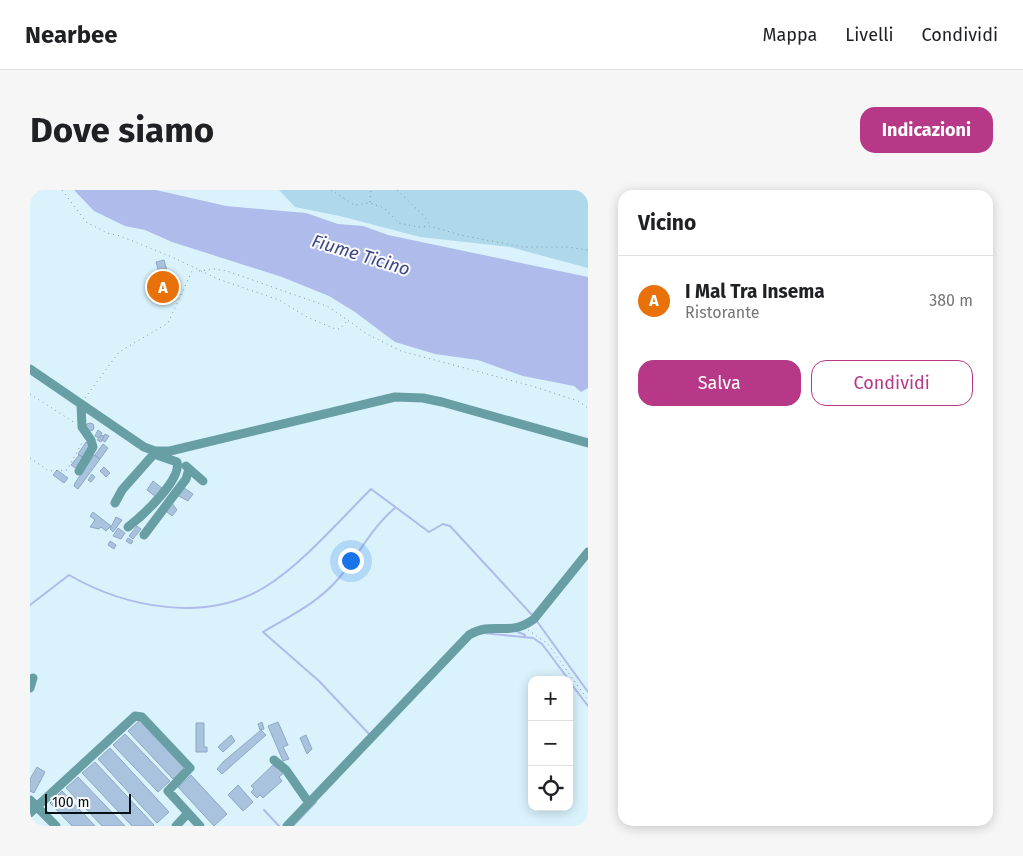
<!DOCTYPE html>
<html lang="it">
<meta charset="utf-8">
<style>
:root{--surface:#fff;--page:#f6f6f6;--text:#202124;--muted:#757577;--line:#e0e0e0;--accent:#b73886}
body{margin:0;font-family:"Fira Sans",sans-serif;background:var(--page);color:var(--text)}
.controls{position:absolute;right:15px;bottom:15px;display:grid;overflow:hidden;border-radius:10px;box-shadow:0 2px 12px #0003}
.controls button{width:45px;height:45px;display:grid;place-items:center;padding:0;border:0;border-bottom:1px solid var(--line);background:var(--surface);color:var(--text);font:25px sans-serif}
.scale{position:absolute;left:15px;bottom:12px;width:86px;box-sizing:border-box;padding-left:5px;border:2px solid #031117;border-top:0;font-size:14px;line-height:18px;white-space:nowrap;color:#031117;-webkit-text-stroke:4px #fafafa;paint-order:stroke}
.you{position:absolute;left:320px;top:370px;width:18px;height:18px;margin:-12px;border:4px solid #fff;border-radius:50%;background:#1a73e8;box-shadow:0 0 0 8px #1a73e833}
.badge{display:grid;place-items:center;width:32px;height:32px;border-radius:50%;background:var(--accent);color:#fff;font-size:16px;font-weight:700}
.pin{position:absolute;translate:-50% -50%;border:2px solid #fff;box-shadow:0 1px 5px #0006}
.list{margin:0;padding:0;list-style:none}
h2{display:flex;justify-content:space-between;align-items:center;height:65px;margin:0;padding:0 20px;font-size:21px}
h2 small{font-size:16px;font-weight:400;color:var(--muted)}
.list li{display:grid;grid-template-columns:32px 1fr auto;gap:15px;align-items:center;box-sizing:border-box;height:90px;padding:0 20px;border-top:1px solid var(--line)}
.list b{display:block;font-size:19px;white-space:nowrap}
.list p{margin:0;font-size:16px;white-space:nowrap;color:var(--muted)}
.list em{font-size:16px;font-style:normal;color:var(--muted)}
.actions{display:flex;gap:10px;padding:15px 20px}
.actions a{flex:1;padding:11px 0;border:1px solid var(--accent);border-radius:15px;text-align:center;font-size:18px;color:var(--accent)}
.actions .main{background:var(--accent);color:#fff}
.icon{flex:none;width:28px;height:28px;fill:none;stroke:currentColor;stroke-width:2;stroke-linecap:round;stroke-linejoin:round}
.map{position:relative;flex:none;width:558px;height:636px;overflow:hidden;border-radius:15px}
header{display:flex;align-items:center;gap:30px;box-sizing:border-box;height:70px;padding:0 25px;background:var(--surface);border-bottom:1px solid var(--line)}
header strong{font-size:24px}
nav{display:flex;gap:28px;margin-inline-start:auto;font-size:18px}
.intro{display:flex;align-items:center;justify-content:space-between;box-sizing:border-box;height:120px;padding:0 30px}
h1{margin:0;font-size:35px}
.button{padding:12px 22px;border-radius:15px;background:var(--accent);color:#fff;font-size:18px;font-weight:700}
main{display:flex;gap:30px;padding:0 30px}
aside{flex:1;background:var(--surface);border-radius:15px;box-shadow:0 2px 12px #0003}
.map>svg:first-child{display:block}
.green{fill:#afd8ea}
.water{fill:#afbbeb}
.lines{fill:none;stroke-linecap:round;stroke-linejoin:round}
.stream{stroke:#afbbeb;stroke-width:2}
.building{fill:#a9c3df;stroke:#8ea8c3}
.path{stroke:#82969f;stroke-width:1;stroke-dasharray:1 4;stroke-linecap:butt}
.minor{stroke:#689fa4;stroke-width:9}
.labels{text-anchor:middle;stroke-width:4;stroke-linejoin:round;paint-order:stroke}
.water-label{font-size:18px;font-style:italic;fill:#3d4783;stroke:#fafafa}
</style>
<header>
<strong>Nearbee</strong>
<nav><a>Mappa</a><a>Livelli</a><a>Condividi</a></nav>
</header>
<div class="intro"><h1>Dove siamo</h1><a class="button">Indicazioni</a></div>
<main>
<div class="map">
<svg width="558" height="636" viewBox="0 0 558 636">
<rect width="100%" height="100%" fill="#d9f2fc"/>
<!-- green -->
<path class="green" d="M249 0H558V78L480 57 390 47 314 27 265 17Z"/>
<!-- water -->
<path class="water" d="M44 0H126L196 16 276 23 308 34 333 36 358 45 558 87V198L551 202 544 196 493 186 448 170 405 164 365 152 325 122 299 106 252 87 142 52 115 40 95 36 64 21Z"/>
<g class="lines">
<!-- stream -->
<path class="stream" d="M0 415 39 385C96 418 176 433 235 397 272 374 310 330 341 299L399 342 413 334 420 336 503 426
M506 430 558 502
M488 442 495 445 494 447
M453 443 503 448 512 454 539 490
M539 491 558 516
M340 545 289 491 233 442C260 426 288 413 309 388 328 366 342 337 365 318
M234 620 249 636
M263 636 286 612"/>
</g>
<!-- building -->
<path class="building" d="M134 70 139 88 131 90 126 72Z
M56 237a4 4 0 1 1 8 0a4 4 0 1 1-8 0Z
M68 240 72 243 69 248 65 246Z
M75 244 79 246 75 252 72 250Z
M71 245 74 246 71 252 67 250Z
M56 252 61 256 53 267 48 264Z
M73 254 78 258 70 269 65 265Z
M49 265 55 269 47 279 41 275Z
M64 265 70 269 48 299 44 296 45 293Z
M74 277 80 283 76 287 70 281Z
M27 280 38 288 34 293 23 285Z
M62 284 65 287 61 292 58 290Z
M123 291 132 298 126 307 117 300Z
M153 297 163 304 158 311 147 305Z
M142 313 147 320 142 326 136 321Z
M63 322 81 336 76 341 71 337 69 339 60 337 65 330 60 326Z
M86 327 92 330 83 342 80 339Z
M107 336 111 339 103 349 99 346Z
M88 338 95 343 91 349 83 346Z
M98 348 103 351 101 354 96 351Z
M80 351 86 355 84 359 78 355Z
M110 530 155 577 143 589 98 541Z
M232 532 234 539 230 540 228 534Z
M248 532 258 555 253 557 259 569 253 571 238 536Z
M166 533H174V557H177V562H166Z
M231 540 236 545 192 584 187 579 193 572Z
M95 544 140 591 128 602 83 555Z
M201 545 205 551 193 562 188 557Z
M276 545 282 559 277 564 270 548Z
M80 558 139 622 127 633 68 569Z
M65 572 124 635 123 636H102L52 583Z
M243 575 246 578 249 575 255 582 249 587 252 591 233 608 230 605 227 608 221 602 224 599 221 596Z
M7 577 15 582 4 603 0 601V589Z
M161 585 197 624 184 636 148 597Z
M48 587 95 636H72L36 598Z
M208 595 223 612 213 621 198 605Z
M32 601 65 636H42L20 613Z"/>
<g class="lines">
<!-- path -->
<path class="path" d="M32 0 56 32 77 43 90 46 142 67 188 89 249 110 277 127 305 139H310L318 130
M301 0 324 15 340 13 354 18 369 33 388 37 399 36 430 45 493 57H537L558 60
M367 0 395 27 399 34
M340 12 341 0
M169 81 185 79 197 81 299 117 337 144 371 161 502 196 548 211 558 218
M0 204 45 233
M55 208 89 162 138 133 163 79
M0 268 19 281 37 280 53 251
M498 440 518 454 558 510"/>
<!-- minor -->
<path class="minor" d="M0 179 114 257 125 261H140L365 207 393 208 412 212 558 253
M156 276 173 291
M49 281 63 257 61 250 52 237 51 214
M85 313 92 300 123 265
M98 337C111 327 152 290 147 272L124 264
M114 345 156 289 159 279
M0 498 3 488
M244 570 256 580 279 613
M0 610 26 636
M0 623 105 526 112 527 160 578 138 601 170 636
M146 636 158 623
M257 636 439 445C463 430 479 448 504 429L558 362"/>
</g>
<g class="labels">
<!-- water labels -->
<g class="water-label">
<text transform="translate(331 65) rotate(17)" y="6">Fiume Ticino</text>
</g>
</g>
</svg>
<div class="controls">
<button>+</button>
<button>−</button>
<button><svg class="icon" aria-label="locate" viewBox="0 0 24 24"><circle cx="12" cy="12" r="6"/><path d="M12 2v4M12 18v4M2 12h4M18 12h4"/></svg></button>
</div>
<div class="scale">100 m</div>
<div class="you"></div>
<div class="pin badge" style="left:133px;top:97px;background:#e8710a">A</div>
</div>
<aside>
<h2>Vicino<small></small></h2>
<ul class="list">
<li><span class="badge" style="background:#e8710a">A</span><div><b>I Mal Tra Insema</b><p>Ristorante</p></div><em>380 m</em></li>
</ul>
<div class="actions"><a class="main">Salva</a><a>Condividi</a></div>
</aside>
</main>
